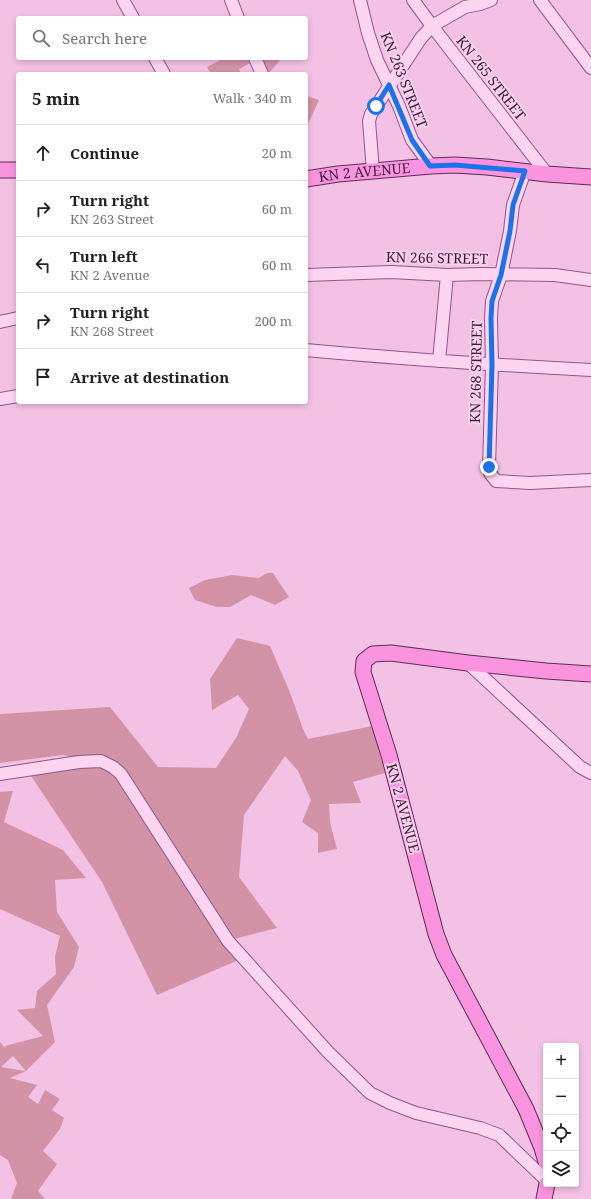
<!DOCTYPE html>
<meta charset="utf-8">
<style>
:root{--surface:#fff;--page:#f6f6f6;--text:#202124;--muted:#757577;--line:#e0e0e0}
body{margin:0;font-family:"Noto Serif",serif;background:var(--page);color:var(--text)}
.controls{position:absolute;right:12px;bottom:12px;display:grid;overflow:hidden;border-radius:4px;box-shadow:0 2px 6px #0003}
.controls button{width:36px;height:36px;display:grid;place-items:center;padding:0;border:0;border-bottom:1px solid var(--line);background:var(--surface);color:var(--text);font:20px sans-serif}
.stop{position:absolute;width:12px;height:12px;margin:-9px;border:3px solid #1a73e8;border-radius:50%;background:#fff}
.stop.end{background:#1a73e8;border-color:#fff;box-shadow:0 1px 4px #0008}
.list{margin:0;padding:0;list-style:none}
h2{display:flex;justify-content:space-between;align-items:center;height:52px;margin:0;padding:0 16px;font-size:17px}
h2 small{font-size:13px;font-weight:400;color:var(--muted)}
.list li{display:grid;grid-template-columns:26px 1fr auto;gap:12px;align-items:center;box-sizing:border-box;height:56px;padding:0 16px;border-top:1px solid var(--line)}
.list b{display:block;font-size:15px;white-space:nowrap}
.list p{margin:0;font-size:13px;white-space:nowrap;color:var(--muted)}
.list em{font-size:13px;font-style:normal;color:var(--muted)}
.icon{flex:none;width:22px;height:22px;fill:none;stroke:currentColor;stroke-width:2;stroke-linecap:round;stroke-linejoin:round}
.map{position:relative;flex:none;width:591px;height:1199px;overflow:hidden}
.search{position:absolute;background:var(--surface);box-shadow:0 2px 6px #0003;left:16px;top:16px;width:292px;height:44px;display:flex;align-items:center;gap:10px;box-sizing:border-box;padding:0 14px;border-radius:4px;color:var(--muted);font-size:15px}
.panel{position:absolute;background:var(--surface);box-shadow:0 2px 6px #0003;left:16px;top:72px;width:292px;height:332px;border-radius:4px}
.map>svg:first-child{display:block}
.green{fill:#d393a6;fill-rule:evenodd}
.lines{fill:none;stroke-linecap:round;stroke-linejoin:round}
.minor-casing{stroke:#8f5688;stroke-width:14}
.major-casing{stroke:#5c2b59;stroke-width:17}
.minor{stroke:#fdd5f1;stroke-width:12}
.major{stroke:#fa94de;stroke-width:15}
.route{stroke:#1a73e8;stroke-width:5}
.labels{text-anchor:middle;stroke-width:4;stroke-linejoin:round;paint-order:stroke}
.street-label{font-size:14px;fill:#3d1c3a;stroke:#f9d1ed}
</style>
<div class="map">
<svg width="591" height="1199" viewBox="0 0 591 1199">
<rect width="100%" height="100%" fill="#f3c1e4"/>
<!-- green -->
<path class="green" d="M224 58H251L252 62 239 69 241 74H211L207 67Z
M261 58H282L268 74Z
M307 96 319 100 309 122 306 124V97Z
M268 573H273L289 597 275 605 251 595 230 607H217L195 600 189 588 205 580 232 575 258 578Z
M237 638 270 646 291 695 303 729 308 739 372 726 385 773 353 782 361 803 329 804 330 822 337 849 318 853V833L302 822 311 800 298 771 285 756 244 815 239 877 277 928 230 940 243 958 157 995 102 882 27 770 110 766 63 755 0 763V714L110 707 158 767 216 768 236 738 249 709 238 695 212 710 210 679Z
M13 791 4 822 63 850 86 878 55 880 57 912 79 947 74 967 47 1005 55 1042 26 1071 10 1078 37 1085 28 1097 38 1104 45 1090 60 1099 52 1110 64 1118 60 1129 43 1151 57 1164 38 1191 45 1199H11L17 1183 8 1160 0 1155V1042L6 1049 5 1046 43 1036 17 1010 35 1008 37 991 56 974 55 957 60 936 0 909V792ZM13 1056 25 1070V1071L1 1067Z"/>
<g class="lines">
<defs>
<path id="minor" d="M123 0 133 18
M231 0 238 18
M360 0 368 33 377 60 399 106 412 140 431 166
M413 0 432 26 547 174
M540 0 591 68
M155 58 164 74
M255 58 262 74
M373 171 369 121 371 114 421 38 432 26 465 7 480 4 491 0
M525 171 513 205 510 231 501 275 492 301 491 318 492 365 489 467 490 473 496 481 530 483 591 480
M306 275 391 272 447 275 481 274 555 275 591 280
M0 322 18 318
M306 350C401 359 496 365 591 370
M439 361 447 275
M0 399 18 396
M468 663 580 767 591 773
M0 774 79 762 101 761 113 767 121 774 228 941 328 1052 370 1093 390 1103 416 1113 480 1128 499 1135 546 1180"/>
<g id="major">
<path d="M0 170H18"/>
<path id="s1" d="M306 179 338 174 431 166 455 165 487 167 547 174 591 177"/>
<path d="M546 1162 542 1148 526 1109 444 955 436 934 389 755 363 672 364 661 373 654 391 653 468 663 546 671 591 674"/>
<path d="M544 1199 547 1184"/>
</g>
</defs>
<!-- minor casing -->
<use href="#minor" class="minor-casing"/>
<!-- major casing -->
<use href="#major" class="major-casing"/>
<!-- minor -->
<use href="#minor" class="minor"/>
<!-- major -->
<use href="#major" class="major"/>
</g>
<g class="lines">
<!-- route -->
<path class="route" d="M376 106 389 85 412 140 430 166 455 165 525 171 513 205 510 231 501 275 492 301 491 318 492 365 489 467"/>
</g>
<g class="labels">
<!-- street labels -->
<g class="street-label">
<text transform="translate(491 78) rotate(52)" y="5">KN 265 STREET</text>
<text transform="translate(404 80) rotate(68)" y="5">KN 263 STREET</text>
<text dy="5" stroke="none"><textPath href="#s1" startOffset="59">KN 2 AVENUE</textPath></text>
<text transform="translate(437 258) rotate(1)" y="5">KN 266 STREET</text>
<text transform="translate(476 372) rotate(-89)" y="5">KN 268 STREET</text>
<text transform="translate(403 808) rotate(75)" y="5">KN 2 AVENUE</text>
</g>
</g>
</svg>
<div class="controls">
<button>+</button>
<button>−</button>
<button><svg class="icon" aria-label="locate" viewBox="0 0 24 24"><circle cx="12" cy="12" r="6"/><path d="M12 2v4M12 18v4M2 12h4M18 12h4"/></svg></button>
<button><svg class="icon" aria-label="layers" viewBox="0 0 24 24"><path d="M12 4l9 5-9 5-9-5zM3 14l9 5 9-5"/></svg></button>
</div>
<div class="stop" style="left:376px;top:106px"></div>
<div class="stop end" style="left:489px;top:467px"></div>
<div class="search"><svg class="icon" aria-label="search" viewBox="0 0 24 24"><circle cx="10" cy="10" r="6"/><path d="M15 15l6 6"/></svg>Search here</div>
<section class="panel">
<h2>5 min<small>Walk · 340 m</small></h2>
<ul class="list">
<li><svg class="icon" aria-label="ahead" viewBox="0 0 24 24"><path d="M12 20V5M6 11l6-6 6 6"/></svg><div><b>Continue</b></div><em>20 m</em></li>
<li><svg class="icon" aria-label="right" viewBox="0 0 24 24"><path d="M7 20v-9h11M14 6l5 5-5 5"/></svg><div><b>Turn right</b><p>KN 263 Street</p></div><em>60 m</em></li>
<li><svg class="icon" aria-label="left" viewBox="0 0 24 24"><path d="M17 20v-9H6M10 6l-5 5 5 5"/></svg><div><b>Turn left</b><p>KN 2 Avenue</p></div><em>60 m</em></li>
<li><svg class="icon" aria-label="right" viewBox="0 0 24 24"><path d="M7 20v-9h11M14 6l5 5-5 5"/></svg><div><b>Turn right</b><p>KN 268 Street</p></div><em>200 m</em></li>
<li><svg class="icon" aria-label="arrive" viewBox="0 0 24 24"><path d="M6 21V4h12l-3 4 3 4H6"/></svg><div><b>Arrive at destination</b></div></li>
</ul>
</section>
</div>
